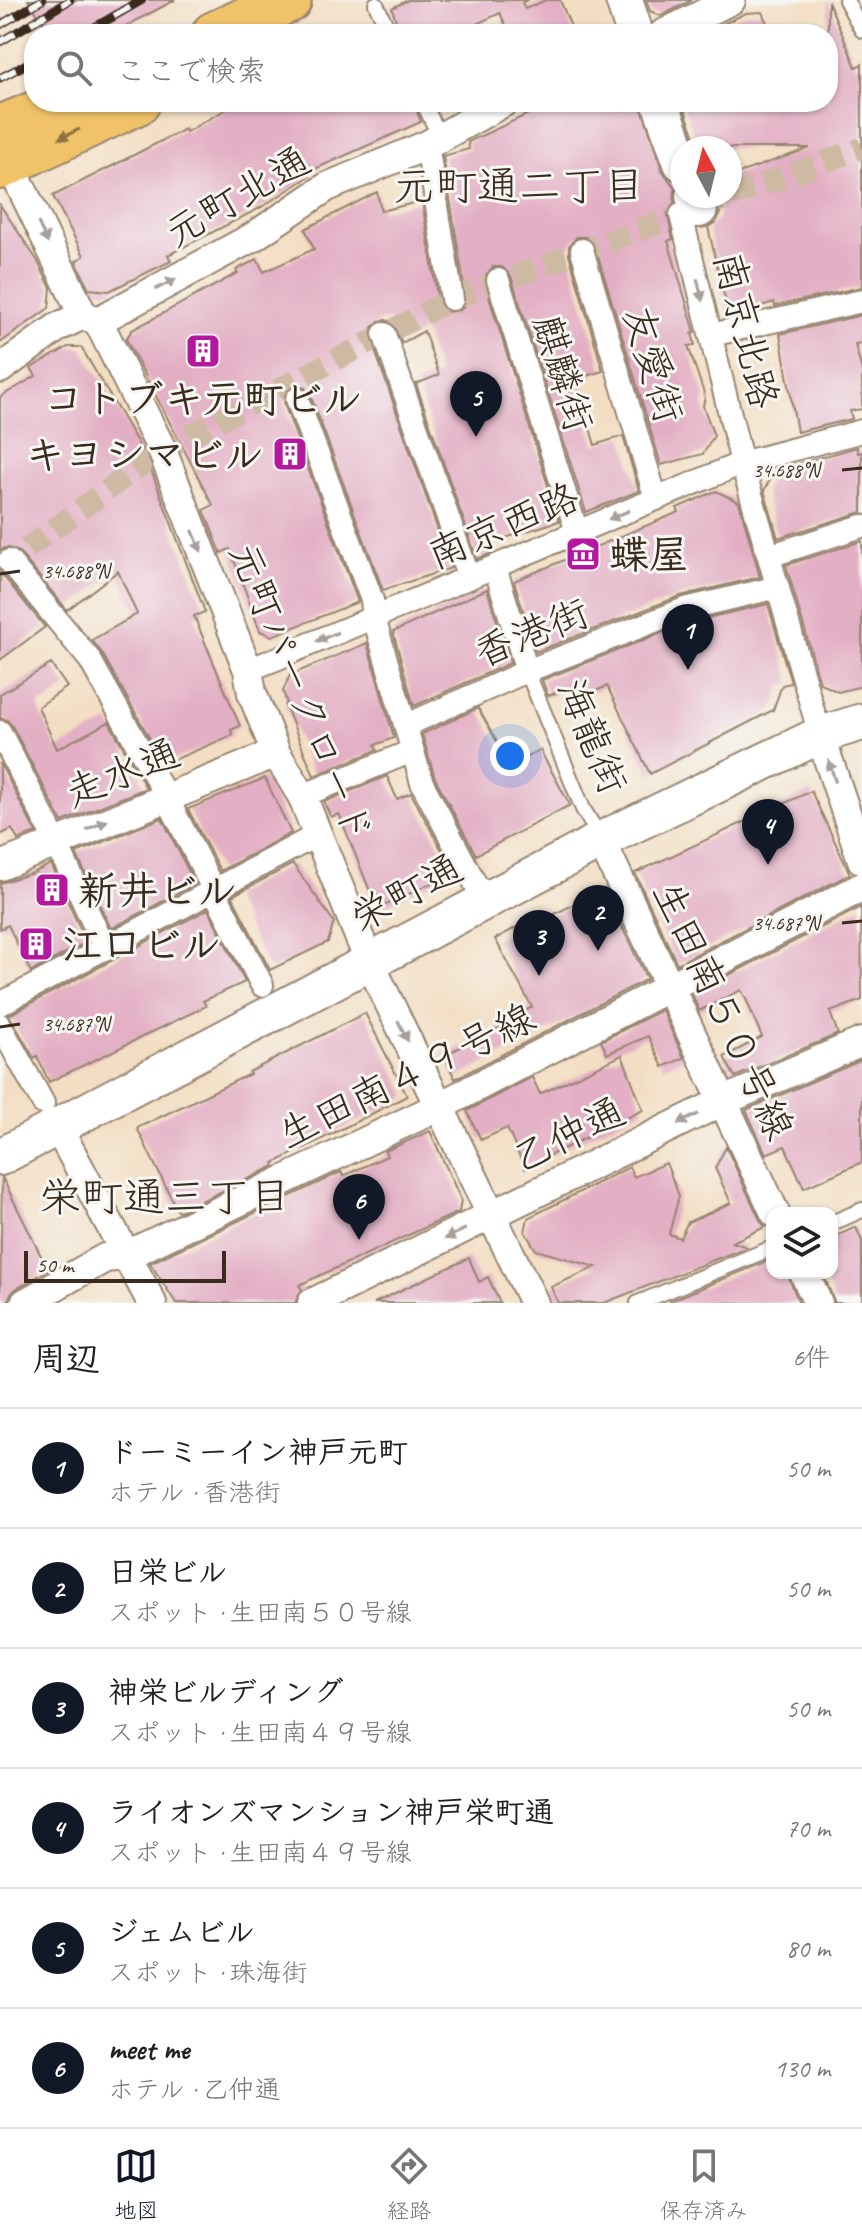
<!DOCTYPE html>
<html lang="ja">
<meta charset="utf-8">
<style>
:root{--surface:#fff;--page:#f6f6f6;--text:#222;--muted:#767676;--line:#e0e0e0;--accent:#111827}
body{margin:0;font-family:Caveat,"Klee One",sans-serif;background:var(--page);color:var(--text)}
.controls{position:absolute;right:24px;bottom:24px;display:grid;overflow:hidden;border-radius:16px;box-shadow:0 2px 6px #0004}
.controls button{width:72px;height:72px;display:grid;place-items:center;padding:0;border:0;border-bottom:2px solid var(--line);background:var(--surface);color:var(--text);font:40px sans-serif}
.compass{position:absolute;left:670px;top:136px;width:72px;height:72px;border-radius:50%;background:var(--surface);box-shadow:0 2px 6px #0004;rotate:353deg}
.scale{position:absolute;left:24px;bottom:20px;width:202px;box-sizing:border-box;padding-left:8px;border:4px solid #3b2a1e;border-top:0;font-size:22px;line-height:28px;white-space:nowrap;color:#3b2a1e;-webkit-text-stroke:6px #f6f6f2;paint-order:stroke}
.you{position:absolute;left:510px;top:756px;width:28px;height:28px;margin:-20px;border:6px solid #fff;border-radius:50%;background:#1a73e8;box-shadow:0 0 0 12px #1a73e833}
.badge{display:grid;place-items:center;width:52px;height:52px;border-radius:50%;background:var(--accent);color:#fff;font-size:26px;font-weight:700}
.pin{position:absolute;translate:-50% -66px;filter:drop-shadow(0 2px 4px #0008)}
.pin::after{content:'';position:absolute;top:42px;width:28px;height:24px;background:inherit;clip-path:polygon(0 0,100% 0,50% 100%)}
.list{margin:0;padding:0;list-style:none}
h2{display:flex;justify-content:space-between;align-items:center;height:104px;margin:0;padding:0 32px;font-size:34px}
h2 small{font-size:26px;font-weight:400;color:var(--muted)}
.list li{display:grid;grid-template-columns:52px 1fr auto;gap:24px;align-items:center;box-sizing:border-box;height:120px;padding:0 32px;border-top:2px solid var(--line)}
.list b{display:block;font-size:30px;white-space:nowrap}
.list p{margin:0;font-size:26px;white-space:nowrap;color:var(--muted)}
.list em{font-size:26px;font-style:normal;color:var(--muted)}
.icon{flex:none;width:44px;height:44px;fill:none;stroke:currentColor;stroke-width:2;stroke-linecap:round;stroke-linejoin:round}
.map{position:relative;flex:none;width:862px;height:1303px;overflow:hidden}
.search{position:absolute;background:var(--surface);box-shadow:0 2px 6px #0004;left:24px;right:24px;top:24px;height:88px;display:flex;align-items:center;gap:20px;box-sizing:border-box;padding:0 28px;border-radius:32px;color:var(--muted);font-size:30px}
.sheet{height:824px;background:var(--surface)}
nav{display:flex;justify-content:space-around;align-items:center;box-sizing:border-box;height:112px;border-top:2px solid var(--line);background:var(--surface);font-size:22px;color:var(--muted)}
nav a{display:grid;justify-items:center;gap:4px}
nav .on{color:var(--accent)}
.map>svg:first-child{display:block}
.building{fill:#e3afc4}
.lines{fill:none;stroke-linecap:round;stroke-linejoin:round}
.pedestrian-tunnel{stroke:#cebaa2;stroke-width:22;stroke-dasharray:22 11;stroke-linecap:butt}
.service-casing{stroke:#978470;stroke-width:18}
.pedestrian-casing{stroke:#978470;stroke-width:26}
.minor-casing{stroke:#978470;stroke-width:32}
.tertiary-casing{stroke:#978470;stroke-width:40}
.primary-casing{stroke:#978470;stroke-width:48}
.service{stroke:#fff;stroke-width:14}
.pedestrian{stroke:#fff;stroke-width:22}
.minor{stroke:#fff;stroke-width:28}
.tertiary{stroke:#fff;stroke-width:36}
.primary{stroke:#f1c369;stroke-width:44}
.rail-casing{stroke:#3b2a1e;stroke-width:9}
.rail{stroke:#f6f6f2;stroke-width:6;stroke-dasharray:18;stroke-linecap:butt}
.oneway{fill:#8d6f40}
.oneway2{fill:#a79f9a}
.ticks{fill:none;stroke:#3b2a1e;stroke-width:3}
.labels{text-anchor:middle;stroke-width:6;stroke-linejoin:round;paint-order:stroke}
.street-label{font-size:40px;fill:#3b2a1e;stroke:#f6f6f2}
.poi-label{font-size:40px;font-weight:bold;fill:#3b2a1e;stroke:#f6f6f2;text-anchor:start}
.neighbourhood-label{font-size:42px;fill:#3b2a1e;stroke:#f6f6f2}
.ticks-label{font-size:20px;text-anchor:middle;fill:#3b2a1e;stroke:#f6f6f2;stroke-width:6;stroke-linejoin:round;paint-order:stroke}
</style>
<div class="map">
<svg width="862" height="1303" viewBox="0 0 862 1303">
<rect width="100%" height="100%" fill="#f6f6f2"/>
<filter id="ink" filterUnits="userSpaceOnUse"><feTurbulence type="fractalNoise" baseFrequency=".0125" numOctaves="2"/><feDisplacementMap in="SourceGraphic" scale="16" xChannelSelector="R" yChannelSelector="G"/><feConvolveMatrix kernelMatrix="1 2 1 2 8 2 1 2 1" color-interpolation-filters="sRGB"/></filter>
<filter id="wash" filterUnits="userSpaceOnUse"><feTurbulence type="fractalNoise" baseFrequency=".006" numOctaves="4" result="noise"/><feDisplacementMap in="SourceGraphic" scale="32" xChannelSelector="R" yChannelSelector="G"/><feGaussianBlur stdDeviation="1.8" result="paint"/><feColorMatrix in="noise" values="0 0 0 0 0 0 0 0 0 0 0 0 0 0 0 0 0 1.4 0 .05"/><feComposite in="paint" operator="in"/></filter>
<g filter="url(#wash)">
<rect width="100%" height="100%" fill="#f3dec3"/>
<g id="blocks">
<!-- building -->
<path class="building" d="M28 0H175L111 34H51Z
M408 0H527L522 3 525 9 546 0H560L574 34H510L500 13 455 34H400L392 8Z
M646 0H692L661 16 650 11Z
M828 1 856 67 862 64V287L775 306 774 302 729 316 708 227 716 222 720 213 716 196H730V176L810 148H699L682 102H828Z
M762 12 772 34H702L746 13Z
M239 102H413L421 122 308 172 310 176 260 208 168 255 171 261 109 291 89 289 76 261 84 256 53 196 185 129 186 132Z
M554 102H640L662 170 675 188 674 203 667 212 673 239 668 241 695 332 692 333 695 345 688 346 705 396 703 406 714 436 703 454 661 465 595 246 586 237H577L569 246V254L603 371 575 379 595 445 623 436 639 491 586 512 511 276 502 267H493L485 276V284L559 521 489 543 492 553 477 559 416 384 439 375 424 331 402 343 394 324 386 320 379 321 370 331 371 339 451 568 383 590 310 394 305 388 293 386 286 391 284 404 358 602 272 636 260 631 230 549 221 553 204 510 213 505 126 339 132 330 238 273 236 270 257 259 264 272 314 249 305 229 377 192 381 211 422 201 438 302 446 312 460 310 465 305 466 297 443 156 469 149 468 142Z
M0 205 37 260 51 288 49 308 0 343Z
M862 315V343L855 344 862 371V409L850 411 852 419 797 432 780 334Z
M68 347H81L146 457 205 612 194 616 240 726 231 730 233 735 164 764 102 653 92 640 137 614 118 571 67 610 19 552 8 547 0 550V397L36 376 31 368Z
M857 447 858 453 862 452V512L778 538 764 490 776 470Z
M716 491 739 502 760 577 680 596 536 652 514 581 679 512 677 508Z
M862 541V686L838 692 820 683 786 565Z
M0 572 45 627 0 660Z
M487 589 510 663 414 706 393 632Z
M768 604 791 683 782 685 773 710 650 774 607 686 580 698 574 686 548 696 542 680 689 622Z
M367 643 394 738 375 745 377 750 314 776 285 705 287 704 283 691 290 675Z
M51 664 67 687 38 707 57 749 109 722 146 788 62 822 12 726 7 720 0 718V694Z
M478 708 511 766 540 750 570 805 476 855 435 778 422 734Z
M0 763 36 833 18 840 12 829 0 835Z
M387 776 397 799 411 793 452 869 449 870 450 874 382 907 374 890 370 891 339 814 331 817 324 802Z
M265 778 291 833 220 871 188 809Z
M811 791 850 874 677 964 635 873Z
M162 818 195 884 111 929 76 853Z
M51 864 86 942 31 972 8 925 0 929V883L33 873Z
M293 864 334 922 328 942 270 970 232 896Z
M604 889 647 979 455 1079 444 1055 513 1022 511 1019 532 1007 495 939 532 919 535 924Z
M861 907 862 1000 830 1012 838 1034 735 1077 724 1057 762 1037 746 999 741 990 699 1011 692 994Z
M208 909 245 982 203 1001 206 1006 49 1082 37 1056 34 1058 9 1015Z
M662 1010 684 1058 663 1067 648 1036 607 1054 601 1041Z
M365 1013 407 1096 274 1163 275 1166 178 1212 137 1128 250 1074 249 1072Z
M622 1055 643 1110 544 1158 545 1161 525 1169 507 1128 481 1140 467 1111 532 1077 540 1094Z
M862 1060V1162L804 1188 785 1146 766 1154 746 1110Z
M430 1131 461 1200 459 1212 299 1285 302 1290 295 1303H176L150 1263 341 1172 343 1176 387 1156 385 1151Z
M726 1147 760 1220 765 1227 732 1242 747 1247 604 1303H558L551 1287 596 1267 536 1250 525 1232 528 1218 629 1167 634 1177 666 1163 679 1196 669 1234 680 1238 688 1222 731 1203 715 1168Z
M2 1177 48 1270 16 1289 10 1295 8 1303H0Z
M856 1227 862 1241V1303H835L823 1273H832V1238Z
M469 1258 479 1282 488 1277 500 1303H374Z
M772 1259V1273H787L799 1303H671L670 1301Z"/>
</g>
</g>
<g filter="url(#ink)">
<use href="#blocks" fill-opacity="0" stroke="#978470" stroke-width="2"/>
<g class="lines">
<!-- pedestrian-tunnel -->
<path class="pedestrian-tunnel" d="M0 568 162 450 452 299 862 148"/>
<defs>
<path id="service" d="M846 0 862 30
M376 4 390 34
M423 102 440 137
M527 671 583 809 601 839
M832 1223 862 1210
M638 1303 772 1248"/>
<path id="pedestrian" d="M427 145 452 299
M681 215 742 463 820 735
M582 250 656 499
M498 280 577 532
M384 334 469 578
M711 335 862 301
M297 399 372 600 374 618 422 783 484 900
M769 556 862 526
M9 561 90 660 166 796 262 985
M495 567 527 671
M291 652 742 463 862 431
M248 670 281 657
M407 725 527 671 685 609 778 587
M0 732 56 842 105 949
M302 796 412 751
M0 1004 317 835
M0 1025 43 1103"/>
<path id="minor" d="M663 34 731 0
M9 162 83 315 98 321 162 450 248 670 252 693 276 753 302 796 369 961 534 1303
M98 321 253 237 327 187 427 145 504 102
M0 369 58 327 83 315
M820 735 862 860
M601 840 775 1213
M0 866 276 753
M57 1126 152 1303
M804 1273 818 1303
M25 1303 105 1258 125 1256 440 1106 862 887
M312 1303 723 1101 862 1042"/>
<path id="tertiary" d="M624 0 635 34
M660 102 682 163
M694 196 699 209
M0 1157 601 840 820 735 862 722"/>
<path id="primary" d="M214 34 289 0
M0 128 63 102
M0 167 138 102"/>
</defs>
<!-- service casing -->
<use href="#service" class="service-casing"/>
<!-- pedestrian casing -->
<use href="#pedestrian" class="pedestrian-casing"/>
<!-- minor casing -->
<use href="#minor" class="minor-casing"/>
<!-- tertiary casing -->
<use href="#tertiary" class="tertiary-casing"/>
<!-- primary casing -->
<use href="#primary" class="primary-casing"/>
<!-- service -->
<use href="#service" class="service"/>
<!-- pedestrian -->
<use href="#pedestrian" class="pedestrian"/>
<!-- minor -->
<use href="#minor" class="minor"/>
<!-- tertiary -->
<use href="#tertiary" class="tertiary"/>
<!-- primary -->
<use href="#primary" class="primary"/>
<defs>
<path id="rail" d="M0 25 42 0
M83 34 142 0
M0 42 70 0
M0 78 34 60"/>
</defs>
<!-- rail casing -->
<use href="#rail" class="rail-casing"/>
<!-- rail -->
<use href="#rail" class="rail"/>
</g>
<!-- one-way arrows -->
<defs><path id="oneway-solid" d="M-6-.8H1V-3.2L6.5 0L1 3.2V.8H-6Z" transform="scale(2)"/></defs>
<use class="oneway" href="#oneway-solid" transform="translate(69 134) rotate(155)"/>
<g class="oneway2">
<use href="#oneway-solid" transform="translate(43 233) rotate(65)"/>
<use href="#oneway-solid" transform="translate(166 284) rotate(-28)"/>
<use href="#oneway-solid" transform="translate(700 290) rotate(76)"/>
<use href="#oneway-solid" transform="translate(619 515) rotate(157)"/>
<use href="#oneway-solid" transform="translate(197 541) rotate(68)"/>
<use href="#oneway-solid" transform="translate(327 637) rotate(157)"/>
<use href="#oneway-solid" transform="translate(832 771) rotate(-108)"/>
<use href="#oneway-solid" transform="translate(97 825) rotate(-23)"/>
<use href="#oneway-solid" transform="translate(403 1031) rotate(64)"/>
<use href="#oneway-solid" transform="translate(688 1119) rotate(154)"/>
<use href="#oneway-solid" transform="translate(455 1234) rotate(154)"/>
</g>
</g>
<!-- ticks -->
<path class="ticks" d="M842 470 862 468M0 574 20 571M842 923 862 921M0 1027 20 1024"/>
<!-- icons -->
<defs>
<symbol id="building-square" viewBox="-11 -11 22 22"><rect x="-9" y="-9" width="18" height="18" rx="4" fill="#b5179e" stroke="#f6f6f2"/><path d="M-4-6H4V6H1V3H-1V6H-4ZM-2.5-4.3h1.7v1.8h-1.7ZM.8-4.3h1.7v1.8H.8ZM-2.5-1h1.7V.8h-1.7ZM.8-1h1.7V.8H.8Z" fill="#fff"/></symbol>
<symbol id="museum-square" viewBox="-11 -11 22 22"><rect x="-9" y="-9" width="18" height="18" rx="4" fill="#b5179e" stroke="#f6f6f2"/><path d="M0-6L6-3V-2H-6V-3ZM-5-1h2V3h-2ZM-1-1h2V3h-2ZM3-1h2V3H3ZM-6 4H6V6H-6Z" fill="#fff"/></symbol>
</defs>
<g fill-rule="evenodd">
<use href="#building-square" x="183" y="331" width="40" height="40"/>
<use href="#building-square" x="270" y="434" width="40" height="40"/>
<use href="#museum-square" x="563" y="534" width="40" height="40"/>
<use href="#building-square" x="32" y="870" width="40" height="40"/>
<use href="#building-square" x="16" y="924" width="40" height="40"/>
</g>
<g class="labels">
<!-- street labels -->
<g class="street-label">
<text transform="translate(237 196) rotate(-30)" y="14">元町北通</text>
<text transform="translate(747 330) rotate(76)" y="14">南京北路</text>
<text transform="translate(654 364) rotate(73)" y="14">友愛街</text>
<text transform="translate(564 373) rotate(73)" y="14">麒麟街</text>
<text transform="translate(503 525) rotate(-23)" y="14">南京西路</text>
<text transform="translate(531 632) rotate(-22)" y="14">香港街</text>
<text transform="translate(302 692) rotate(68)" y="14">元町パークロード</text>
<text transform="translate(593 736) rotate(67)" y="14">海龍街</text>
<text transform="translate(122 772) rotate(-22)" y="14">走水通</text>
<text transform="translate(406 892) rotate(-28)" y="14">栄町通</text>
<text transform="translate(724 1010) rotate(65)" y="14">生田南５０号線</text>
<text transform="translate(406 1075) rotate(-26)" y="14">生田南４９号線</text>
<text transform="translate(568 1134) rotate(-26)" y="14">乙仲通</text>
</g>
<!-- poi labels -->
<g class="poi-label">
<text x="203" y="412" text-anchor="middle">コトブキ元町ビル</text>
<text x="264" y="468" text-anchor="end">キヨシマビル</text>
<text x="609" y="568">蝶屋</text>
<text x="78" y="904">新井ビル</text>
<text x="62" y="958">江口ビル</text>
</g>
<!-- neighbourhood labels -->
<g class="neighbourhood-label">
<text x="519" y="200">元町通二丁目</text>
<text x="165" y="1211">栄町通三丁目</text>
</g>
</g>
<g class="ticks-label">
<text x="786" y="477">34.688°N</text>
<text x="76" y="578">34.688°N</text>
<text x="786" y="930">34.687°N</text>
<text x="76" y="1031">34.687°N</text>
</g>
</svg>
<div class="controls">
<button><svg class="icon" aria-label="layers" viewBox="0 0 24 24"><path d="M12 4l9 5-9 5-9-5zM3 14l9 5 9-5"/></svg></button>
</div>
<svg class="compass" viewBox="-18 -18 36 36"><path d="M0-13l5 13h-10z" fill="#e53935"/><path d="M0 13l5-13h-10z" fill="#767676"/></svg>
<div class="scale">50 m</div>
<div class="you"></div>
<div class="pin badge" style="left:688px;top:670px">1</div>
<div class="pin badge" style="left:598px;top:951px">2</div>
<div class="pin badge" style="left:539px;top:976px">3</div>
<div class="pin badge" style="left:768px;top:865px">4</div>
<div class="pin badge" style="left:476px;top:437px">5</div>
<div class="pin badge" style="left:359px;top:1240px">6</div>
<div class="search"><svg class="icon" aria-label="search" viewBox="0 0 24 24"><circle cx="10" cy="10" r="6"/><path d="M15 15l6 6"/></svg>ここで検索</div>
</div>
<section class="sheet">
<h2>周辺<small>6件</small></h2>
<ul class="list">
<li><span class="badge">1</span><div><b>ドーミーイン神戸元町</b><p>ホテル · 香港街</p></div><em>50 m</em></li>
<li><span class="badge">2</span><div><b>日栄ビル</b><p>スポット · 生田南５０号線</p></div><em>50 m</em></li>
<li><span class="badge">3</span><div><b>神栄ビルディング</b><p>スポット · 生田南４９号線</p></div><em>50 m</em></li>
<li><span class="badge">4</span><div><b>ライオンズマンション神戸栄町通</b><p>スポット · 生田南４９号線</p></div><em>70 m</em></li>
<li><span class="badge">5</span><div><b>ジェムビル</b><p>スポット · 珠海街</p></div><em>80 m</em></li>
<li><span class="badge">6</span><div><b>meet me</b><p>ホテル · 乙仲通</p></div><em>130 m</em></li>
</ul>
</section>
<nav>
<a class="on"><svg class="icon" aria-label="map" viewBox="0 0 24 24"><path d="M3 6l6-2 6 2 6-2v14l-6 2-6-2-6 2zM9 4v14M15 6v14"/></svg>地図</a>
<a><svg class="icon" aria-label="directions" viewBox="0 0 24 24"><path d="M12 3l9 9-9 9-9-9zM9 14v-3h6M13 9l2 2-2 2"/></svg>経路</a>
<a><svg class="icon" aria-label="saved" viewBox="0 0 24 24"><path d="M7 4h10v16l-5-4-5 4z"/></svg>保存済み</a>
</nav>
